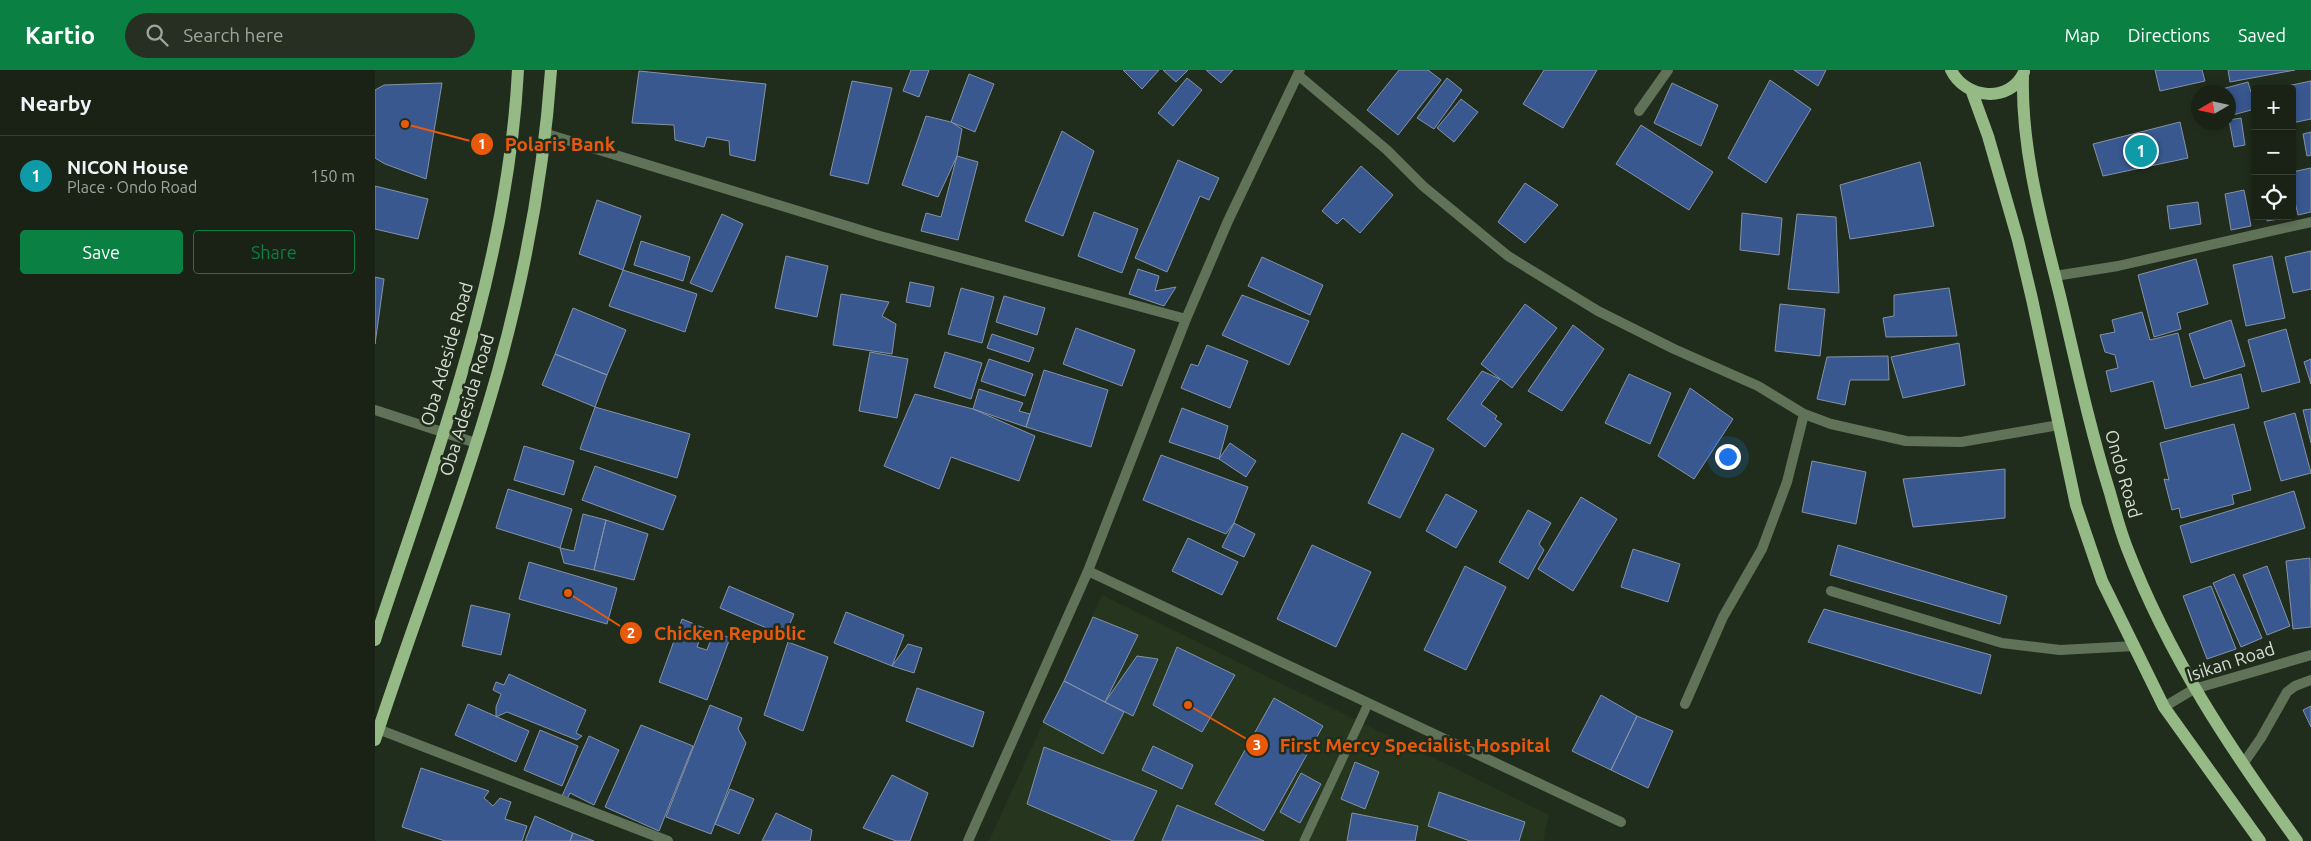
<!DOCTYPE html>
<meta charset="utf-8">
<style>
:root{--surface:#192215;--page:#262f22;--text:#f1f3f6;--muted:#9fa4a0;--line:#373f34;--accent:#0b8043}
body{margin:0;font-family:Ubuntu,sans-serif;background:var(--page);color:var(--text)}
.controls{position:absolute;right:15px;top:15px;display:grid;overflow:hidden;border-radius:5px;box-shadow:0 2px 8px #0003}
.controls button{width:45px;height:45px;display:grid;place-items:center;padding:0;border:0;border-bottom:1px solid var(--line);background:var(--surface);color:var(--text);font:25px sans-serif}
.compass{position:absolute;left:1816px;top:15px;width:45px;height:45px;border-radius:50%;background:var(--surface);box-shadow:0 2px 8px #0003;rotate:261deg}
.you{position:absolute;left:1352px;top:386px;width:18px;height:18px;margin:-12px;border:4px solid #fff;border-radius:50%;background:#1a73e8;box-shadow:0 0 0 8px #1a73e833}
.badge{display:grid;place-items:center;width:32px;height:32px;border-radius:50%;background:var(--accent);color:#fff;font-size:16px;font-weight:700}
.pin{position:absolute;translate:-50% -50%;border:2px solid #fff;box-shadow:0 1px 5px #0006}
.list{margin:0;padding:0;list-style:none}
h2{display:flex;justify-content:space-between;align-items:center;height:65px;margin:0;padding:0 20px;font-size:21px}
h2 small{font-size:16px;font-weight:400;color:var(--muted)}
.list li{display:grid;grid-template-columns:32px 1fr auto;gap:15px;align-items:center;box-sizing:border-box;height:80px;padding:0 20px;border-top:1px solid var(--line)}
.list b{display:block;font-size:19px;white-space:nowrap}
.list p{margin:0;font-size:16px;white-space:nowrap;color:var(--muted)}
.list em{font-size:16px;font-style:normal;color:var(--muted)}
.actions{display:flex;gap:10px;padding:15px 20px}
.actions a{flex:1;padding:11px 0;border:1px solid var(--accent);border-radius:5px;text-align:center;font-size:18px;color:var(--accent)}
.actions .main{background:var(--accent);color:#fff}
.icon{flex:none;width:28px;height:28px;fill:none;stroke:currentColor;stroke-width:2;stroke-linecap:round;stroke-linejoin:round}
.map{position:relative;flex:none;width:1936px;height:771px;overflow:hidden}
header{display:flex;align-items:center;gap:30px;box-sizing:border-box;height:70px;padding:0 25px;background:var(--accent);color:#fff}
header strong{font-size:24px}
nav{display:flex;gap:28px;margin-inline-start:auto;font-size:18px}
.search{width:350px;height:45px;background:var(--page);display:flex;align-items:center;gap:12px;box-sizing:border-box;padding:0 18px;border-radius:28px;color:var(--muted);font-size:19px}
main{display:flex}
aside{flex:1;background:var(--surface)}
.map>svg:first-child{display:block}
.built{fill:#26361e}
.building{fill:#395890;stroke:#8592a7}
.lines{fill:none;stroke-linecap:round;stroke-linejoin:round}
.service{stroke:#607258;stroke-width:9}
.minor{stroke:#607258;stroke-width:10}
.tertiary{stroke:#607258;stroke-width:10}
.primary{stroke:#96ba85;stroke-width:12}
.labels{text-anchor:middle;stroke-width:5;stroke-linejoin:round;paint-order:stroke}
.street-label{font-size:18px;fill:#d7dfd4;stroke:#212d1c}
.leader{fill:none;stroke:#e8590c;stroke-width:2}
.callout-dot{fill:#e8590c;stroke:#212d1c;stroke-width:2}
.mark-label{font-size:15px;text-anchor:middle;font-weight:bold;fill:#fff}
.callout-label{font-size:19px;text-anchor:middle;font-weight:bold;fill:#e8590c;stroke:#212d1c;stroke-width:5;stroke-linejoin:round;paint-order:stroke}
</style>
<header>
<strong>Kartio</strong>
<div class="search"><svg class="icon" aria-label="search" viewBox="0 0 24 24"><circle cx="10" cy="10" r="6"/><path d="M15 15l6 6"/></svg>Search here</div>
<nav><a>Map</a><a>Directions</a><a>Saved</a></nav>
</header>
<main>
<aside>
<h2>Nearby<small></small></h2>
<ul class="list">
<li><span class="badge" style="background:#0f9aa8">1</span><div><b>NICON House</b><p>Place · Ondo Road</p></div><em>150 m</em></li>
</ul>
<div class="actions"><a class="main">Save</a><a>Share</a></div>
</aside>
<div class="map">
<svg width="1936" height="771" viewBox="0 0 1936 771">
<rect width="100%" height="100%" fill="#212d1c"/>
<!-- built -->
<path class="built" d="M727 525 1174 745 1168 771H614Z"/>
<!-- building -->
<path class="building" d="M536 0H554L544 27 528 21Z
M748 0H784L767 19Z
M788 0H813L801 12Z
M831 0H858L846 13Z
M1024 0H1053L1066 10 1023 65 992 40Z
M1169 0H1222L1188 58 1148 34Z
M1419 0H1451L1443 16Z
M1780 0H1827L1830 11 1785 21Z
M1853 0H1920L1855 12Z
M264 1 391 14 380 91 355 85 354 71 332 67 329 77 300 70 299 55 257 53Z
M594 4 619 14 600 62 576 52Z
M812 8 827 20 798 56 783 43Z
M1072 8 1087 20 1059 59 1042 48Z
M1395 10 1436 39 1391 113 1353 88Z
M477 11 517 18 493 114 455 105Z
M1936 11V49L1917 53V19H1898Z
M1873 12 1876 22 1880 21V39L1854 46V22H1847V19Z
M67 13 51 109 10 94 0 88V20L9 15Z
M1297 13 1343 35 1326 76 1279 53Z
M1086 29 1103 42 1079 72 1062 58Z
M551 46 576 52 587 59 582 86 563 127 527 115Z
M1866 48 1870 75 1859 77 1854 50Z
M1805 52 1813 88 1728 106 1718 74Z
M1266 55 1338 102 1314 140 1241 94Z
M687 61 719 81 688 166 650 151Z
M1936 62V85L1932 86 1928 64Z
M582 86 603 92 583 170 546 161 551 143 566 147Z
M803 90 844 108 834 130 825 126 792 202 760 188Z
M1545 92 1559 156 1475 169 1465 115Z
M986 96 1018 125 985 163 968 148 962 154 947 141Z
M1936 98V142L1923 145 1917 119V102Z
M1150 113 1183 135 1150 173 1123 152Z
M0 116 53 129 43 169 0 159Z
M1869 120 1876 156 1856 160 1850 124Z
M222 130 266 146 248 200 204 184Z
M1823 132 1826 154 1795 159 1792 136Z
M719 142 763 159 747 203 703 186Z
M1367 143 1407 148 1404 185 1365 180Z
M347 144 368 154 337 222 315 213Z
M1422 144 1461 147 1464 223 1413 219Z
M1891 146H1915V147L1892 151Z
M266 171 315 187 308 211 259 195Z
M1936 181V219L1918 223 1910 187Z
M411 186 453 196 442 247 400 238Z
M1897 186 1910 248 1871 256 1858 195Z
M887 187 948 215 935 245 873 216Z
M1821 189 1833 234 1802 243 1806 259 1779 267 1763 205Z
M763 199 784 206 780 221 801 217 789 236 754 224Z
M248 200 322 224 310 262 234 236Z
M0 207 9 209 0 274Z
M535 212 559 217 555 237 531 232Z
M586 218 619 227 607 273 573 264Z
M1574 218 1582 266 1511 267 1508 248 1519 246V225Z
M466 224 514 232 507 246 521 254 517 284 458 275Z
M867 225 934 251 914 295 847 265Z
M629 226 670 238 662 265 621 252Z
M1150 234 1182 258 1137 318 1106 294Z
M1405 234 1450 239 1445 286 1400 281Z
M198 238 251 260 232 305 180 284Z
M1767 242 1775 270 1803 263 1816 317 1866 304 1874 338 1790 359 1778 311 1736 322 1731 301 1743 298 1740 285 1730 282 1725 265 1740 262 1737 250Z
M1856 250 1870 296 1829 309 1814 264Z
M1198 255 1229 279 1187 341 1153 321Z
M701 258 760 280 747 316 688 294Z
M1911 259 1925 312 1887 322 1873 270Z
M617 264 659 278 654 292 612 278Z
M1584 273 1590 315 1528 328 1516 287Z
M832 275 873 291 855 338 806 318 816 294 823 296Z
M495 282 533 289 522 348 484 341Z
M570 282 607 293 596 329 559 317Z
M180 284 232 305 220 337 167 315Z
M1513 286 1514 310H1475L1470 335 1442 329 1452 287Z
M614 289 658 304 650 326 606 311Z
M1936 289V314L1929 292Z
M669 300 733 320 716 377 651 357Z
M1107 301 1125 309 1106 334 1122 346 1120 349 1127 354 1110 377 1072 349Z
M1254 304 1296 323 1275 374 1230 353Z
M1315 318 1358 349 1319 409 1283 386Z
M604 319 648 333 644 341 655 344 651 357 598 339Z
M540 324 598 339 660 366 644 411 576 387 564 419 509 396Z
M220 337 315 364 302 408 205 379Z
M807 338 853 356 844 389 794 372Z
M1936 339V373L1928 340Z
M1920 343 1936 403 1906 411 1889 352Z
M1859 354 1876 420 1857 425 1859 434 1806 448 1804 438 1797 440 1789 409 1794 410 1785 373Z
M1027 363 1059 379 1025 448 993 433Z
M855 373 881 391 871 407 844 389Z
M149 376 199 391 189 425 139 410Z
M786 385 873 417 859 453 851 464 768 430Z
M1437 391 1491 402 1481 454 1427 442Z
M220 396 301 426 288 460 207 430Z
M1630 399V448L1538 457 1528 409Z
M133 419 197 439 185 478 121 458Z
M1919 421 1930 458 1816 493 1805 456Z
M1071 424 1102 441 1081 478 1051 461Z
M1206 427 1242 449 1198 521 1163 499Z
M1153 440 1176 453 1164 474 1169 480 1153 509 1124 492Z
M208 444 231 450 219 500 189 493 185 478 199 481Z
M231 450 273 464 259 510 219 500Z
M859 453 880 464 869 487 847 477Z
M813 468 863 492 847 525 797 501Z
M937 475 996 502 961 577 902 549Z
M1463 475 1632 526 1625 554 1455 505Z
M1258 479 1305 494 1293 532 1246 517Z
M1935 488 1936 557 1918 559 1911 491Z
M154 492 242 518 232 554 144 529Z
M1090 496 1131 517 1091 600 1049 580Z
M1892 496 1915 556 1892 565 1868 505Z
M1859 504 1887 568 1866 577 1838 513Z
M354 516 419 544 410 566 345 538Z
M1836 516 1861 579 1832 589 1808 526Z
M96 535 135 544 126 585 87 576Z
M1449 539 1616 585 1606 624 1433 572Z
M471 542 529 565 517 596 459 573Z
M718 547 763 565 730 632 689 611Z
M307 549 329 558 322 577 332 580 339 561 355 568 332 630 284 612Z
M413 572 453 587 428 661 389 645Z
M533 574 547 578 539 603 517 596Z
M802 577 860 605 827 662 778 635Z
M762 586 783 589 758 646 730 632Z
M134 604 211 640 201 663 207 666 202 670 132 642 121 647V637L126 624 118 620 121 612 129 615Z
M689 611 749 642 728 684 668 652Z
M542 618 609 642 598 677 531 651Z
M1226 625 1262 646 1236 700 1197 681Z
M899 628 948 656 889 761 840 734Z
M93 634 154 661 141 692 80 665Z
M335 635 367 648 363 659 371 673 336 764 291 747Z
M1936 636V657L1928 640Z
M1262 646 1298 661 1273 718 1236 700Z
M266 655 318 676 284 761 230 737Z
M165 660 203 676 187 716 149 700Z
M214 666 244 680 219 735 195 723 191 731 187 726Z
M778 676 818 695 807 719 767 700Z
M669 677 782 721 758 771H738L652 734Z
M980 692 1004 702 990 739 966 729Z
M46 698 114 721 109 728 118 736 125 728 136 732 130 749 152 756 147 771H70L27 757Z
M926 703 946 714 925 753 905 742Z
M517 705 553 723 535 771H521L488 758Z
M355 719 379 729 364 764 340 754Z
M1064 722 1150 752 1144 771H1095L1053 756Z
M802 735 889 771H787Z
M401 743 437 760 435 771H387Z
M977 743 1043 756 1040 771H972Z
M160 746 198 763 195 771H150Z
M198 763 219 771H195Z"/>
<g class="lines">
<!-- service -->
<path class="service" d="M929 771 993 634"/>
<!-- minor -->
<path class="minor" d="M923 5 1012 80 1048 116 1133 186 1223 241 1299 279 1383 316 1429 344 1456 354 1531 371 1586 372 1684 355
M1264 41 1293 0
M172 64 505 166 811 249
M1680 206 1743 196 1936 152
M713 501 1246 752
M1456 521 1627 573 1685 580 1760 576
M1310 634 1348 547 1387 479 1412 412 1429 344
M1789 637 1819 619 1936 585
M0 658 293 771
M1868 694 1886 668 1912 622 1920 616 1936 610
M593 771 713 501 811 249 853 151 925 0"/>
<!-- tertiary -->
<path class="tertiary" d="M0 340 101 373"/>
<!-- primary -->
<path class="primary" d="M1576 0C1590 29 1635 34 1649 2
M1648 6C1646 81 1668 157 1686 230 1701 294 1715 359 1735 423 1740 441 1745 460 1752 478 1794 587 1854 677 1922 771
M1597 22 1613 66 1643 170 1657 229 1701 435 1727 511 1789 637 1885 771
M0 570C61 385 133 197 143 0
M0 670C40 547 88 426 123 301 150 203 169 102 176 0"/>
</g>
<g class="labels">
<!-- street labels -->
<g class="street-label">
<text transform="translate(72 284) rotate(-74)" y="6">Oba Adeside Road</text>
<text transform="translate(92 335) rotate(-73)" y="6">Oba Adesida Road</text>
<text transform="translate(1748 404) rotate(74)" y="6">Ondo Road</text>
<text transform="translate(1856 592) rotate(-18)" y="6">Isikan Road</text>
</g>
</g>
<!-- callouts -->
<path class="leader" d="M30 54L107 74M193 523L256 563M813 635L882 675"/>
<g class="callout-dot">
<circle cx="30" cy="54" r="5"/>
<circle cx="193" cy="523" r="5"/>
<circle cx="813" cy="635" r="5"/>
<circle cx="107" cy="74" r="12"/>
<circle cx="256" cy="563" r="12"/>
<circle cx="882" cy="675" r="12"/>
</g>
<g class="mark-label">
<text x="107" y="79">1</text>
<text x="256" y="568">2</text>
<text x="882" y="680">3</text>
</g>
<g class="callout-label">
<text x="185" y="81">Polaris Bank</text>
<text x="355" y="570">Chicken Republic</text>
<text x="1040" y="682">First Mercy Specialist Hospital</text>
</g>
</svg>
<div class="controls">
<button>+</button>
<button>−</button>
<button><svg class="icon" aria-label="locate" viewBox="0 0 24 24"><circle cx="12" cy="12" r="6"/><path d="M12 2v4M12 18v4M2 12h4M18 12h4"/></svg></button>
</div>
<svg class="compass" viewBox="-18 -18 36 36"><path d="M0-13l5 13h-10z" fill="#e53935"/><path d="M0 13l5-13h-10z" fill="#9fa4a0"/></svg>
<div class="you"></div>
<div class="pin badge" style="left:1766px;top:81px;background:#0f9aa8">1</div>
</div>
</main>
